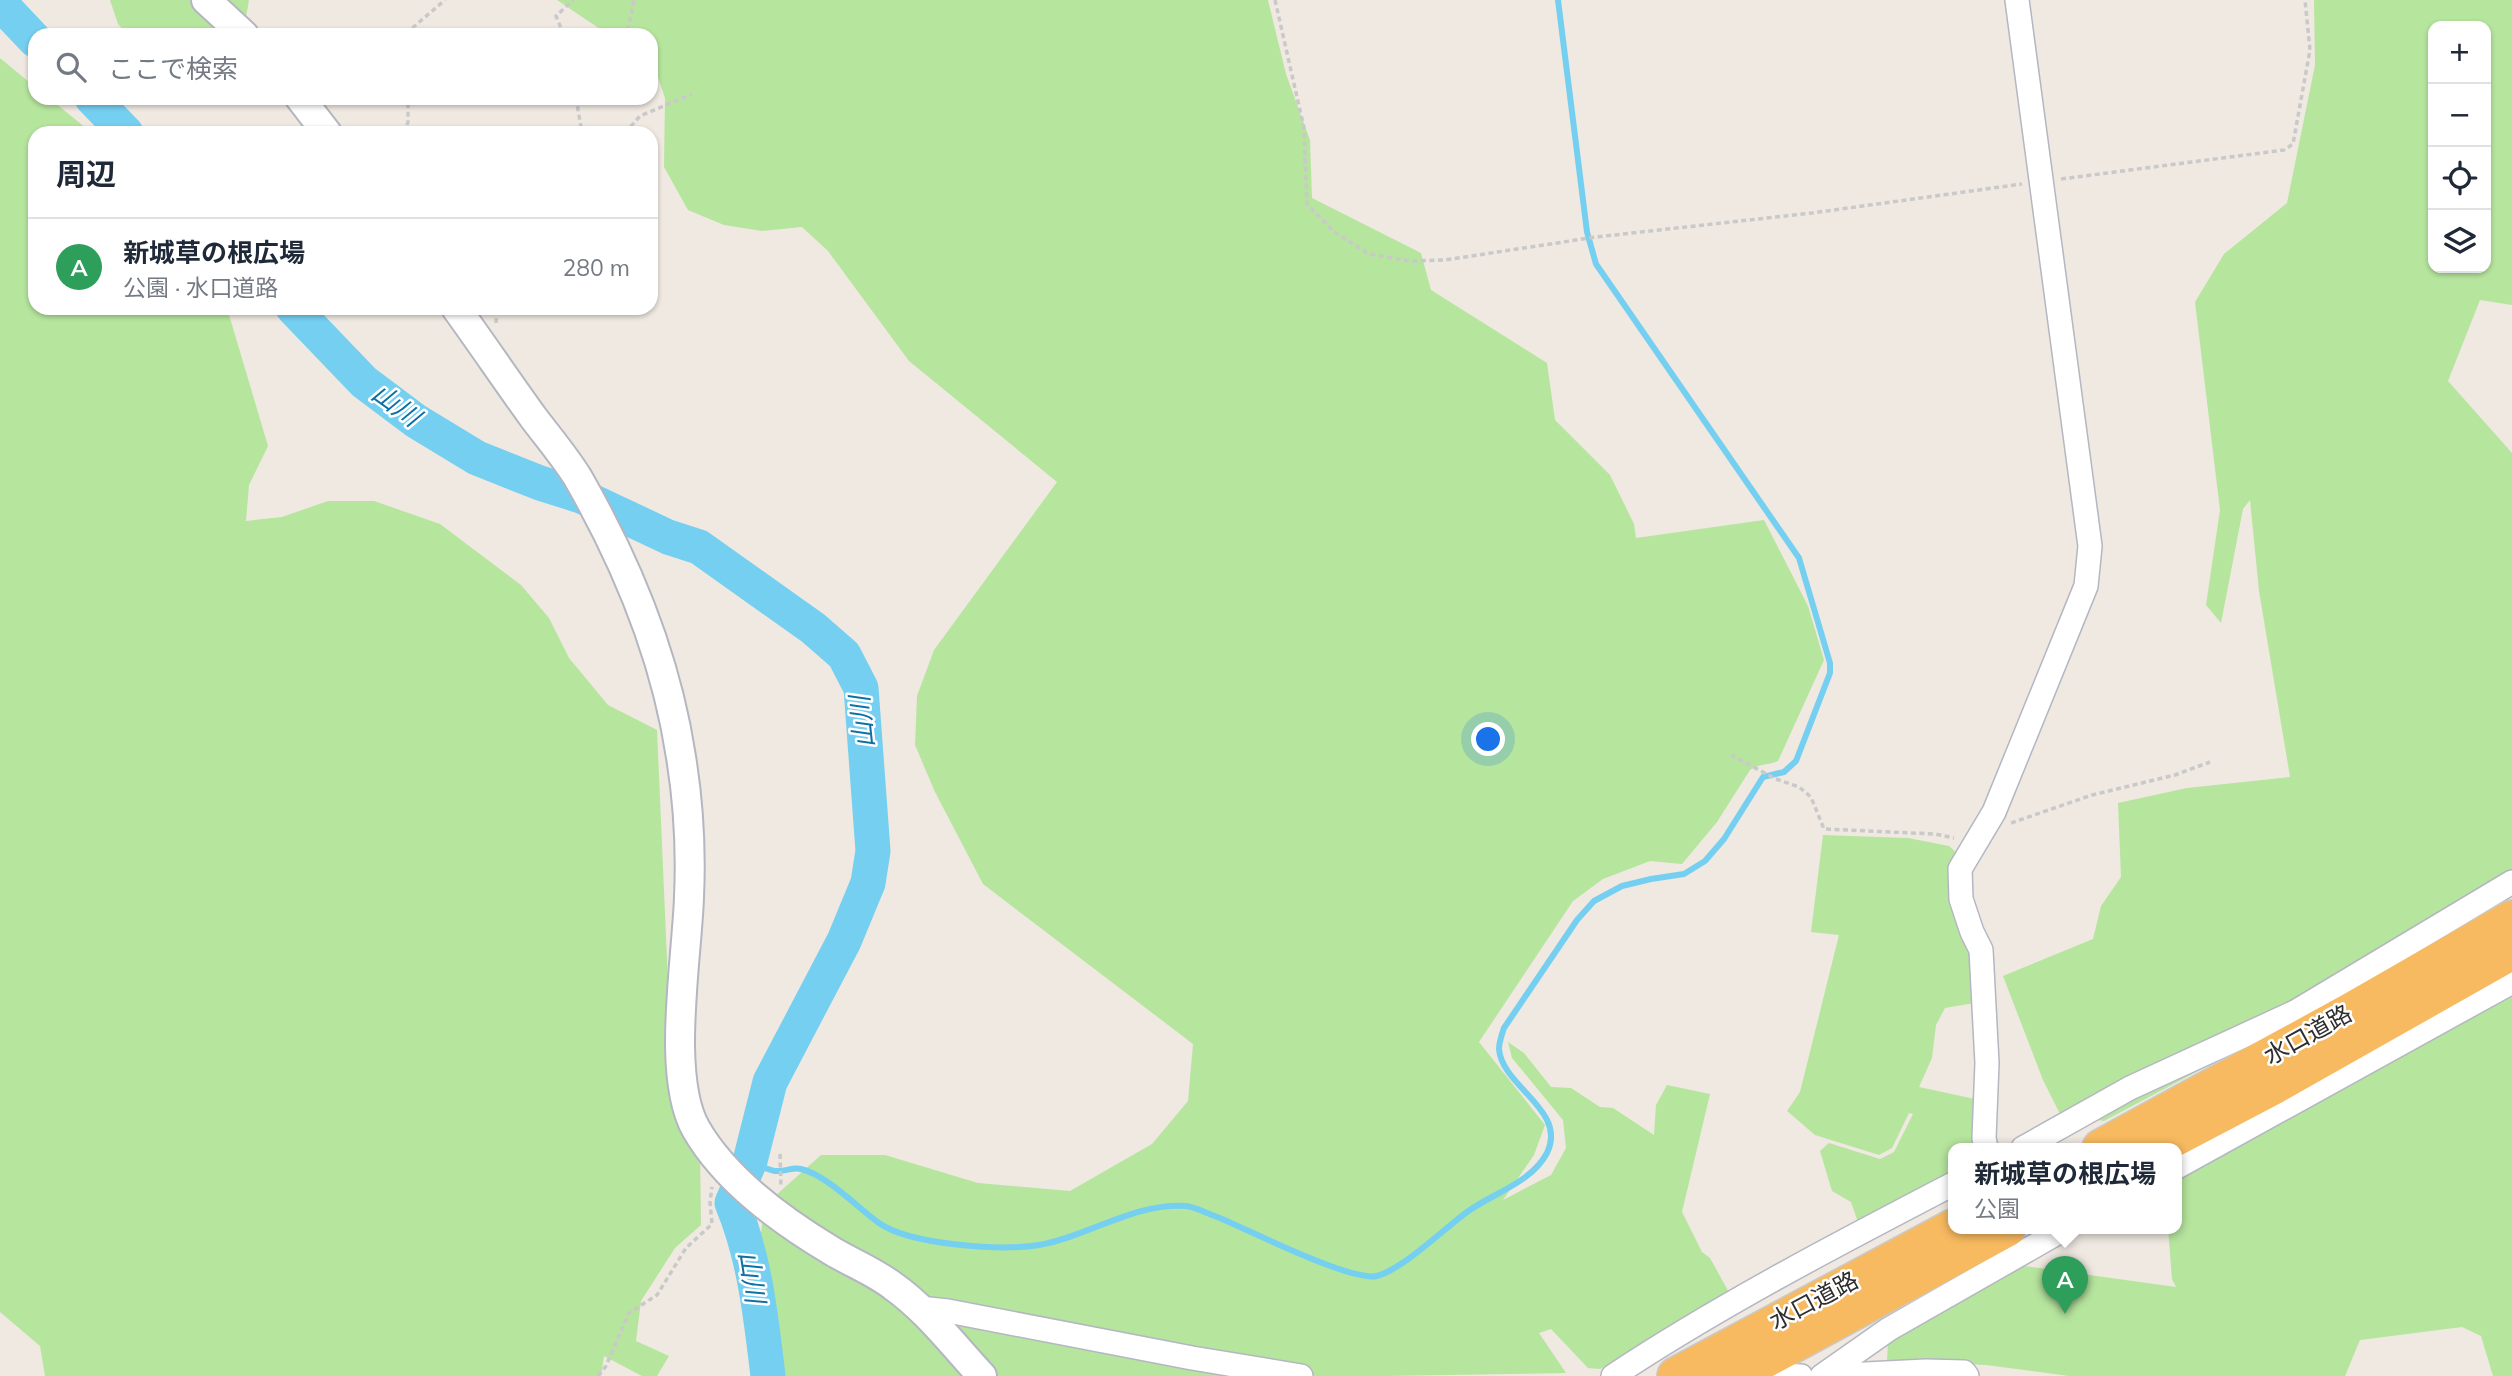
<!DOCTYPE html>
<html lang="ja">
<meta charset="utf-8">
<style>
:root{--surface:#fff;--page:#f2f2f3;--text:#1f2937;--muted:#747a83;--line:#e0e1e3;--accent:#b45309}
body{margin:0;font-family:Mulish,"Noto Sans JP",sans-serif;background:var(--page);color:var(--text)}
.controls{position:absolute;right:21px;top:21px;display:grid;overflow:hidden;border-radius:14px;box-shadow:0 2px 5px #0004}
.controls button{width:63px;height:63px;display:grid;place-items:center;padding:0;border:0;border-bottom:2px solid var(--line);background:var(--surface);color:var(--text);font:35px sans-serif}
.you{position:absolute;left:1489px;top:740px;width:24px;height:24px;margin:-18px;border:5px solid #fff;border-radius:50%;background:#1a73e8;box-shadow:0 0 0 10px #1a73e833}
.badge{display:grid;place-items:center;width:46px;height:46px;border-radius:50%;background:var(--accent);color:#fff;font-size:23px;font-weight:700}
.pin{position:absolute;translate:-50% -58px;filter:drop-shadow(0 2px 4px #0008)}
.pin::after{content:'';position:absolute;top:37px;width:24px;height:21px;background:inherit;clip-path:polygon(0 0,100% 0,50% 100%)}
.popup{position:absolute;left:1948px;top:1143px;width:234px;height:91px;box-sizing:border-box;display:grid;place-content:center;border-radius:14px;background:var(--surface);filter:drop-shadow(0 2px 5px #0005);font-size:23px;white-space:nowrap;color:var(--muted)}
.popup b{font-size:26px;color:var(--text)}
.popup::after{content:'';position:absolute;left:50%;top:100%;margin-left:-14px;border:14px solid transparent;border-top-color:var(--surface)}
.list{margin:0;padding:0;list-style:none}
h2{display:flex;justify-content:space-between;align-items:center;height:91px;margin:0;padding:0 28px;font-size:30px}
h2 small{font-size:23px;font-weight:400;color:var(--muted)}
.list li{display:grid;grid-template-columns:46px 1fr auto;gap:21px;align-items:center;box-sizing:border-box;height:98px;padding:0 28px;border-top:2px solid var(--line)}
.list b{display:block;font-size:26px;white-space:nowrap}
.list p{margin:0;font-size:23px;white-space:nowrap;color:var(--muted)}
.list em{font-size:23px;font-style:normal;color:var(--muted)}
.icon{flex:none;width:38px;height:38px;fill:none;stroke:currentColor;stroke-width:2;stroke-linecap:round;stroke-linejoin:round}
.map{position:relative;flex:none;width:2512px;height:1376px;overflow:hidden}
.search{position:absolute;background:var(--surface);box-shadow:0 2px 5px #0004;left:28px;top:28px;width:630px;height:77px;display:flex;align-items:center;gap:18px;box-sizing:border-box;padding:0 24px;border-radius:21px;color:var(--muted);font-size:26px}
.panel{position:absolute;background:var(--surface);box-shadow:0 2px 5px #0004;left:28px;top:126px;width:630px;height:189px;border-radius:21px}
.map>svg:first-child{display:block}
.green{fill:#b6e59e;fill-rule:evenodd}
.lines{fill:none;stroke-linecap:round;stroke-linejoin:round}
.stream{stroke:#75cff0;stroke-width:6}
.river{stroke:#75cff0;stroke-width:35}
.minor-casing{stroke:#b4b7c1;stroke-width:26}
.tertiary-casing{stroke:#b4b7c1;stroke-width:32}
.trunk-casing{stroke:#c9c9c9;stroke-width:40}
.path{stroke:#c9c9c9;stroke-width:3.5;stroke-dasharray:5 3.5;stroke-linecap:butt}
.minor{stroke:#fff;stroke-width:23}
.tertiary{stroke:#fff;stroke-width:28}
.trunk{stroke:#f8ba60;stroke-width:37}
.labels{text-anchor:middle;stroke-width:5;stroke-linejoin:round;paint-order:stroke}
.street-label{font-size:24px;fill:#2e2e2e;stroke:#fff}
.water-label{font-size:26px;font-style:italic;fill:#0d6fa3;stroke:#fff}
</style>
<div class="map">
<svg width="2512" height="1376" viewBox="0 0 2512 1376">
<rect width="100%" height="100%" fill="#efe9e1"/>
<!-- green -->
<path class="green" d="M110 0H249L243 35H128L118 24Z
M557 0H1268L1286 74 1310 140 1312 198 1421 253 1431 290 1547 363 1555 420 1610 475 1634 524 1636 538 1764 520 1808 606 1824 660 1778 761C1769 765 1758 764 1750 770L1717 822 1682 864 1650 861 1603 879 1573 901 1479 1042 1545 1125 1534 1155 1503 1200 1551 1175 1566 1148 1563 1120 1512 1058 1508 1042 1524 1053 1551 1087 1571 1088 1600 1107 1613 1108 1654 1135 1656 1105 1667 1085 1710 1094 1682 1212 1702 1252 1710 1258 1731 1296 1719 1308 1600 1369 1588 1368 1551 1329 1539 1333 1566 1373 1387 1376H785L755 1272 763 1219 765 1205 821 1155H885L978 1183 1070 1191 1152 1144 1188 1101 1193 1044 983 884 935 792 915 745 917 696 934 650 1057 482 909 361 828 251 802 227 762 231 724 225 688 210 664 167 665 98 651 56V35H609Z
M2314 0H2512V305L2480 300 2448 381 2512 453V896L2364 983 2104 1121 2060 1114 2043 1080 2003 976 2093 939 2101 906 2121 877 2118 803 2187 788 2290 777 2259 591 2250 500 2243 509 2221 623 2206 605 2220 510 2195 302 2224 254 2287 203 2315 65ZM2433 26H2486V268H2433Z
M0 58 35 87V98H49L92 133H35V308H227L268 446 249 485 246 521 282 517 328 501H374L440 524 521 585 549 618 569 658 608 705 657 730 667 960 670 1089 700 1148 701 1225 675 1248 641 1301 636 1341 669 1356 657 1376H642L604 1356 601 1376H45L40 1346 0 1312Z
M1823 835 1908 838 1949 846 1959 855 1980 1002 1945 1008 1936 1025 1932 1058 1919 1087 1984 1101 1981 1137 1970 1134 1983 1140V1148H1953V1176L1860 1228 1851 1202 1832 1191 1820 1151 1829 1143 1880 1159 1894 1152 1913 1114 1909 1113 1892 1148 1879 1155 1815 1135 1787 1111 1800 1092 1839 935 1811 932Z
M2512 962V1376H2493L2481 1336 2462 1327 2360 1340 2345 1376H2069L1986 1365 1887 1361 1888 1340 2017 1265 2176 1287 2172 1279 2168 1228H2177V1188L2196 1145Z"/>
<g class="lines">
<!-- stream -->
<path class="stream" d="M750 1161C758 1164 767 1170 775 1171 783 1172 793 1167 801 1169 827 1175 858 1208 879 1223 910 1245 1001 1251 1039 1245 1090 1236 1132 1203 1186 1206 1195 1207 1206 1213 1215 1216 1247 1229 1351 1282 1377 1276 1403 1269 1445 1228 1467 1212 1493 1193 1531 1183 1547 1153 1568 1110 1502 1087 1499 1049 1499 1042 1502 1034 1504 1028L1577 920 1594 901 1622 886 1651 879 1684 874 1705 861 1724 839 1763 777 1784 772 1796 761 1830 673V663L1799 558 1596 264 1587 232 1558 0"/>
<!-- river -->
<path class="river" d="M0 3 35 40
M92 98 126 133
M293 308 364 382 416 421 477 458 540 483 581 496 668 537 699 547 813 628 844 655 861 688 873 851 868 883 844 941 770 1082 750 1161 732 1203C755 1258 761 1318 768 1376"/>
<defs>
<path id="minor" d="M1986 1148 1984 1138 1987 1063 1981 950 1972 932 1961 899 1960 869 1994 812 2086 586 2090 546 2017 0
M2023 1148 2130 1088 2295 1012 2512 882
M2177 1167 2512 982
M919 1308 948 1311 1192 1358 1301 1376
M1769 1375 1801 1376
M1613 1376C1722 1304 1838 1244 1953 1184
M1822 1376 1889 1329 2066 1228
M1826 1376 1926 1371 1964 1372 1967 1376"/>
<path id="tertiary" d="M206 0 244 35
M300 98 327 133
M456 308C482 344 507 381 533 417 548 437 565 457 578 478 628 565 666 658 681 757 688 800 691 853 689 897 687 959 666 1076 696 1129 726 1181 782 1221 832 1251 852 1263 875 1272 893 1286 927 1310 954 1346 982 1376"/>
<path id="trunk" d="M2101 1148 2350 1012 2512 919
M2155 1148 2275 1085 2512 951
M1676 1376 1953 1228
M1734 1376 2007 1228"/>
</defs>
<!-- minor casing -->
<use href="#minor" class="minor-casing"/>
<!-- tertiary casing -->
<use href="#tertiary" class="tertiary-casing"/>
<!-- trunk casing -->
<use href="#trunk" class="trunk-casing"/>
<!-- path -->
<path class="path" d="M1275 0 1304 128 1307 204 1333 231 1369 254 1410 261 1445 260 1596 237 1812 213 2022 184
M408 35 410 30 445 0
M564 35 556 16 573 0
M594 35 628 30 634 0
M576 98 582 133
M404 133 408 122V98
M625 133 640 116 692 94
M2061 179 2284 150 2293 144 2310 50 2305 0
M496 323 497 308
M1731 755 1776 779 1799 787 1811 797 1824 829 1935 834 1954 838
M2011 823 2092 795 2175 775 2210 762
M780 1154 781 1187
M598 1376 606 1366 629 1313 657 1295 686 1248 712 1224 710 1202 712 1187"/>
<!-- minor -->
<use href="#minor" class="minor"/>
<!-- tertiary -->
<use href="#tertiary" class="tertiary"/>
<!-- trunk -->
<use href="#trunk" class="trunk"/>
</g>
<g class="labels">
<!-- street labels -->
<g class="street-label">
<text transform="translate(2308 1035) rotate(-29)" y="8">水口道路</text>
<text transform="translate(1814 1301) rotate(-28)" y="8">水口道路</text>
</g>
<!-- water labels -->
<g class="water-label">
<text transform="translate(396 405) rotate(36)" y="9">山川</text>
<text transform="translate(862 722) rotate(-96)" y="9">山川</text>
<text transform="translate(752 1277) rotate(81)" y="9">山川</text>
</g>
</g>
</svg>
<div class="controls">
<button>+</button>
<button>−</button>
<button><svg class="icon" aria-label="locate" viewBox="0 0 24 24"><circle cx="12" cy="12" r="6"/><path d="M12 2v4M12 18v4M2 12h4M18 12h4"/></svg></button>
<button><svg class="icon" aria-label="layers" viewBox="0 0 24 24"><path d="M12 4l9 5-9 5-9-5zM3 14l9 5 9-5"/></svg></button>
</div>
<div class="you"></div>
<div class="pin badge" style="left:2065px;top:1314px;background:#2e9e5b">A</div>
<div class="popup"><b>新城草の根広場</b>公園</div>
<div class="search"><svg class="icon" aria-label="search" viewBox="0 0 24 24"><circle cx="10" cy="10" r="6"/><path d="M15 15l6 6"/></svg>ここで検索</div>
<section class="panel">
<h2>周辺<small></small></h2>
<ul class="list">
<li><span class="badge" style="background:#2e9e5b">A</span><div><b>新城草の根広場</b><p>公園 · 水口道路</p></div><em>280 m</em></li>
</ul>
</section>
</div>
